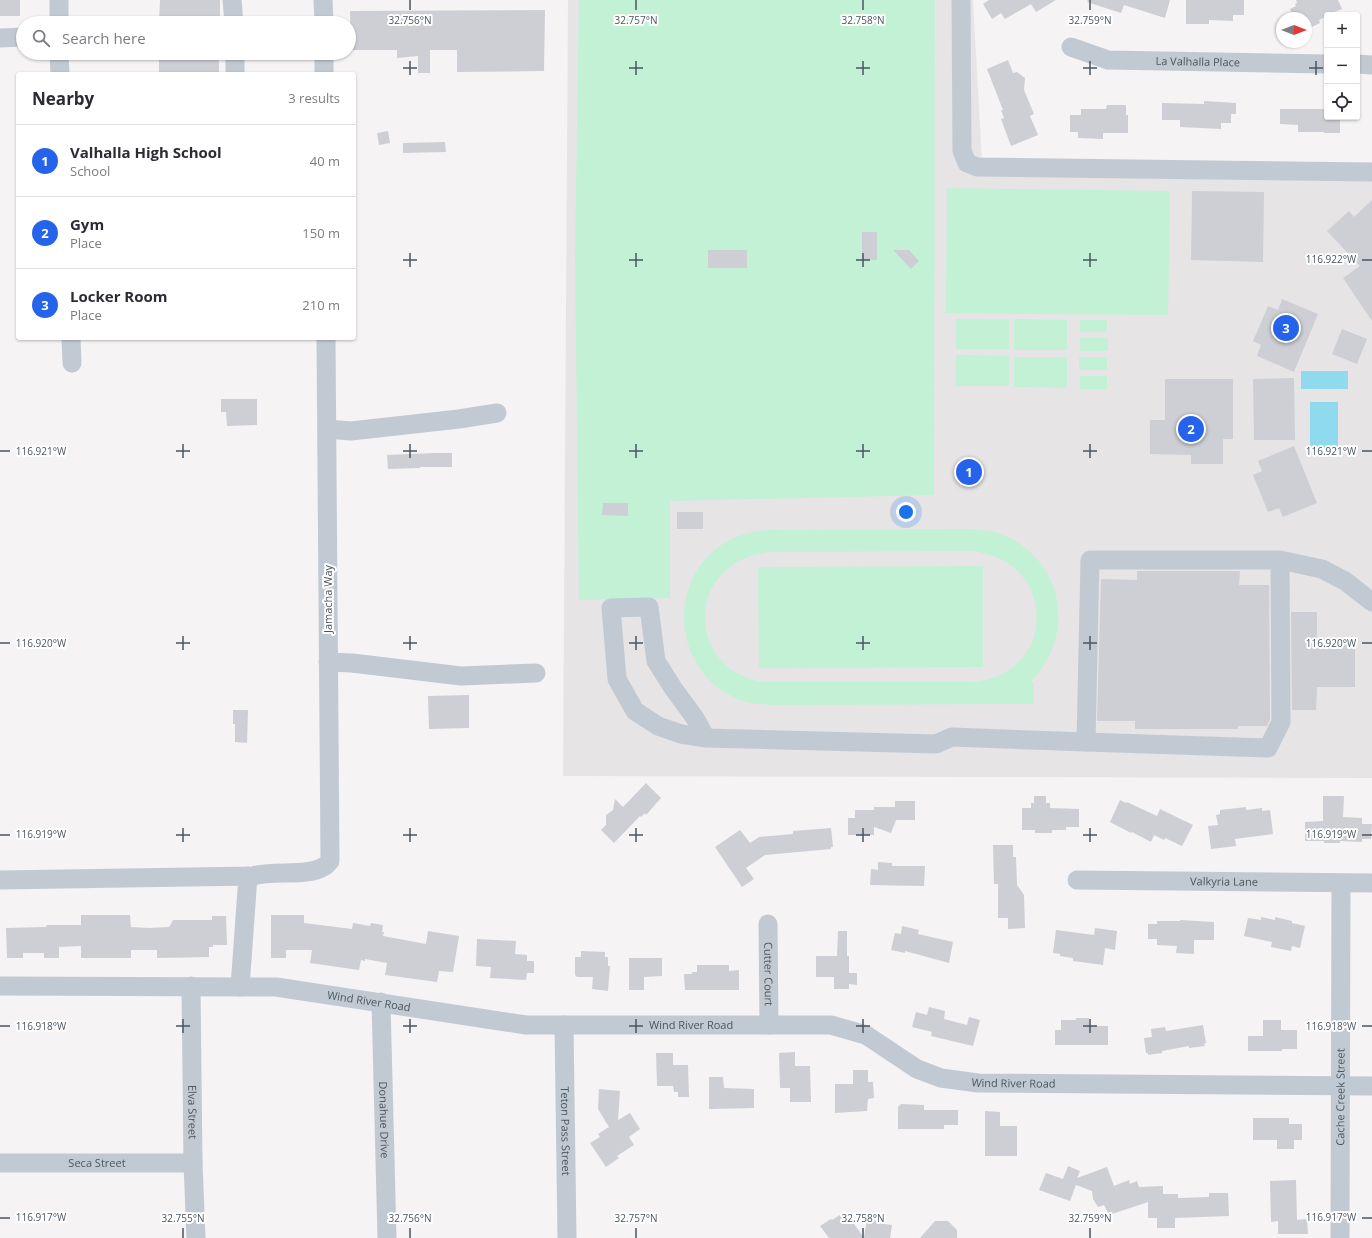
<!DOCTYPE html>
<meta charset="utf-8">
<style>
:root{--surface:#fff;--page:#f7f7f7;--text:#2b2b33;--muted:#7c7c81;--line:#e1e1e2;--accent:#2563eb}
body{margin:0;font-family:"Open Sans",sans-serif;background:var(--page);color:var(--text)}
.controls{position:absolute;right:12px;top:12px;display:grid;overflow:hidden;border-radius:4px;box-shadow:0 1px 3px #0004}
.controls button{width:36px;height:36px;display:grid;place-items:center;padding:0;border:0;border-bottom:1px solid var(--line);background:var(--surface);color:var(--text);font:20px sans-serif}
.compass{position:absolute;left:1276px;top:12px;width:36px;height:36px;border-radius:50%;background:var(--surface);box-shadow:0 1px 3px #0004;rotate:90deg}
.you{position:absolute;left:906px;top:512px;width:14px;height:14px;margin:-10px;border:3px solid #fff;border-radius:50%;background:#1a73e8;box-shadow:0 0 0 6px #1a73e833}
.badge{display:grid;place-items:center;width:26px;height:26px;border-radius:50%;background:var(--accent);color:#fff;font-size:13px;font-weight:700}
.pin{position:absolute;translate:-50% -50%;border:2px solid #fff;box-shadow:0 1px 4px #0006}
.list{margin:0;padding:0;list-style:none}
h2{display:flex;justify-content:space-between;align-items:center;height:52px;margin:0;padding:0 16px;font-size:17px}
h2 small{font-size:13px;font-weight:400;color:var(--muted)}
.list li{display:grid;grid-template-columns:26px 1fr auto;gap:12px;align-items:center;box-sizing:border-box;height:72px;padding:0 16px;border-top:1px solid var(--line)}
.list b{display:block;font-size:15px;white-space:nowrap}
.list p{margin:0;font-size:13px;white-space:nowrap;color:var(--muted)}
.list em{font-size:13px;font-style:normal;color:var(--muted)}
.icon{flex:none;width:22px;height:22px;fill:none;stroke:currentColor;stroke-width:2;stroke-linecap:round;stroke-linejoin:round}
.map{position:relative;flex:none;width:1372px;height:1238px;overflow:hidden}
.search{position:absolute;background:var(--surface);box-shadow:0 1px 3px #0004;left:16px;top:16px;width:340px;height:44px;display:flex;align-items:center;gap:10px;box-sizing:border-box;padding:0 14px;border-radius:22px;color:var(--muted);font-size:15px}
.panel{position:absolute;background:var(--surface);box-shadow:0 1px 3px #0004;left:16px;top:72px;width:340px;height:268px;border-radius:4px}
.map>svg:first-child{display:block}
.education{fill:#e6e4e5}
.green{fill:#c3f1d5;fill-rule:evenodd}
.water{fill:#90daee}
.building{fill:#cdcfd5}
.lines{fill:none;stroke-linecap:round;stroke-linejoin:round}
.minor{stroke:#c1cad2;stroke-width:19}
.ticks{fill:none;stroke:#4a5661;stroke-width:1.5}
.labels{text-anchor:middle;stroke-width:4;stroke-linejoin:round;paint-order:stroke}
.street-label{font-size:11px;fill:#4a5661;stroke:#fff}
.ticks-label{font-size:10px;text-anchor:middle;fill:#4a5661;stroke:#fff;stroke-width:4;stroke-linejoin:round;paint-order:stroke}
</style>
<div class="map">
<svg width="1372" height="1238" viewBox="0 0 1372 1238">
<rect width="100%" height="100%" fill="#f5f3f3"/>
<!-- education -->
<path class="education" d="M568 0H973L982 162 1372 168V778L563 776Z"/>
<!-- green -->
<path class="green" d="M579 0H935L934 495 670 501V598L579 600 575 258Z
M947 188 1170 191 1168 315 946 313Z
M956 319H1009V349H956Z
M1014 319 1067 320V350H1014Z
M1080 320H1107V332H1080Z
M1080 338H1108V351H1080Z
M956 355 1009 356V386H955Z
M1014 357H1067V388L1014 387Z
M1079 357H1107V370H1079Z
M1080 376H1107V389H1080Z
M971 529C986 530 1000 532 1012 539 1066 569 1074 639 1030 682H1034V704L771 705C762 704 752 704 744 701 724 695 707 681 697 664 671 621 685 561 732 539 744 533 757 531 770 530ZM971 551C1059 559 1058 676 972 682H760C681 664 689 559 770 552Z
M983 566V667L759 668 758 567Z"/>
<!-- water -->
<path class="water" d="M1301 371H1348V389H1301Z
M1310 402H1338V448H1310Z"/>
<!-- building -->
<path class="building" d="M0 0H20V16H0Z
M160 0H220V22L159 23Z
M989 0H1056L1036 12 1031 4 1005 19 1001 13 992 19 983 4Z
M1088 0H1170L1165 18 1124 5 1121 13 1087 2Z
M1186 0H1244V15H1233V21L1209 20V24H1186Z
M1296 0H1338L1342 9 1327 15V16L1319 20 1320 23 1306 30V18H1294L1290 9 1296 6 1295 4 1297 3Z
M545 10 544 71 457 72V50H430V73H418V56L397 58V50H351L350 11Z
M159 53H219V74H159Z
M1008 60 1013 73 1017 72 1025 78 1024 90 1034 114 1030 116 1038 135 1011 146 1001 119 1004 118 1001 110H1003L987 69Z
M1204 101 1236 103V114H1231V123H1221V129L1180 127V120H1162V103L1204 104Z
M1107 105H1126V115H1128V133H1103V139L1078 138V132H1070V115H1081V109H1106Z
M1280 109H1327V117H1340V133H1324V132H1298V125L1280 124Z
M388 131 390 143 379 145 377 133Z
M445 142 446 152 403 153V143Z
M1192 191 1264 192 1263 262 1191 260Z
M1372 200V321L1343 278 1360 266 1327 231 1349 211 1354 217Z
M862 232H877V260H862Z
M708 250H747V268H708Z
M893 250H909L919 261 911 269Z
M1282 299 1318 314 1294 372 1257 356 1261 345 1253 341 1268 306 1278 310Z
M1342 329 1367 339 1357 364 1332 354Z
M1294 378 1295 440H1254L1253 379Z
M1165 379H1233V439H1223V464H1191V455L1150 454V420H1165Z
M221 399H257V425L227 426 226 412H221Z
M1294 446 1317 503 1283 517 1279 508 1268 512 1253 475 1262 471 1258 461Z
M434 453H452V467H420V468L388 469 387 455Z
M603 503H628V516L602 515Z
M677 512H703V529H677Z
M1137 571H1240L1239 585H1269L1270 719 1267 726H1238V729H1135V721H1097L1101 579 1137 580Z
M1291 612H1317V642L1355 643V687H1317L1316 710H1292Z
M469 695V728L429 729 428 696Z
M233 710H248L247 743 235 742V724H233Z
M646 783 661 798 646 815 645 813 641 817 640 816 614 843 601 830 606 825V815L613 810 615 799 623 807Z
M1034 796H1046V803H1050V808L1079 809V827H1066V830H1052V833H1035V830H1022V808H1031V803H1034Z
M1323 796H1344L1343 817 1362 818V824H1372L1371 839H1362V842L1340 841V843H1324V841H1305V822L1323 821Z
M1120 800 1126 803 1127 802 1157 816 1160 809 1193 825 1182 846 1165 838 1164 840 1154 835 1151 842 1132 832 1131 833 1110 822Z
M895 801H915V820H896L891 833 874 827V835H848V818H855V810H874V807H895Z
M1246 807V810L1262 808V811L1270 810 1273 834 1235 839 1236 846 1211 849 1208 826 1218 825 1216 815 1220 814V810Z
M831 828 833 847H831V849L765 855 746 868 754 879 742 887 715 847 740 830 750 843 759 837 793 834V831Z
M993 845H1013V857H1016L1017 885 1024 895 1025 928 1008 929V918H998V884H994Z
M878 862 892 863V866H925L924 886 870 885 871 869 878 870Z
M81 915H130L131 927 149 928 169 927 173 920H212V916H226L227 945H213V947H209V957L157 958V950H131V958H81V946L59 947V958H44V953H23V958H7L6 928 46 927 47 925H81Z
M271 915H304V923L352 929 353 923 370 926 371 923 383 925 382 932H384L383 936 426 944 428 931 459 936 453 972 439 971 437 982 385 975 387 963 365 959V961L361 960 359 970 310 963 312 950H286V958H271Z
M1261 917 1275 920V917L1292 921V923L1305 926 1300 948 1292 946 1291 951 1271 947 1272 942 1244 936 1248 918 1261 920Z
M1180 920 1214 922V940H1194V954L1176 953 1177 946 1157 945V939H1148V924H1157V921H1180Z
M902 926 919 930 918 934 953 942 949 963 905 951V953L891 950 895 933 901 934Z
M1095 928 1117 931 1115 950 1105 948 1103 965 1073 961V958L1060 956V954L1053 953 1056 930 1094 935Z
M838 931H847V956H849V973H857V985L849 984V989H834V977H816V956H837Z
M477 939 516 941 515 954 527 955V961H534V973H527L526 980 490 978 491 967 476 966Z
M581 951 605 952V957H608V966H610L608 991 592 989 593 977H577L575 975V957H581Z
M629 958H662V976L644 977V990H629Z
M697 965H729V971L739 970V990H685L684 974H692V972H697Z
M929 1007 945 1011 944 1019 967 1025 969 1017 980 1020 973 1046 931 1036 932 1032 912 1027 916 1012 927 1015Z
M1076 1018H1089V1026H1108V1045H1055V1030H1061V1020H1076Z
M1263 1020H1281V1030H1297V1049H1282V1051H1248V1036H1263Z
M1203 1025 1206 1043 1204 1044 1205 1046 1189 1048V1046L1162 1051V1053L1148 1055V1053H1146L1144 1038 1152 1037 1151 1029 1165 1027 1166 1031Z
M795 1052V1066H810L811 1102H790V1088H780L779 1053Z
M656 1053H673V1065H688L689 1097H678V1092H674L673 1086H657Z
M853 1070H868V1082H873L874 1098 868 1099 867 1111 835 1113V1084H853Z
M709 1077H723L724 1088 754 1089V1108L709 1109Z
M599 1089 620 1091 618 1120 630 1113 640 1129 629 1137 634 1145 617 1156 619 1158 606 1167 590 1143 600 1137 598 1134 609 1127 598 1109Z
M901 1104 924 1105V1110H958V1125H944V1129H898V1107Z
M985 1111 1000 1112V1126H1017V1156H985Z
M1253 1118H1289V1124H1302V1140H1294V1149H1277V1140H1253Z
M1068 1166 1080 1171 1077 1178 1107 1167 1114 1186 1129 1180 1130 1184 1137 1181 1139 1187 1163 1186V1194H1178V1198L1209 1197V1193H1228L1229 1216 1175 1218V1228H1157V1218H1148V1202L1109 1215 1104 1205 1098 1207 1093 1199 1092 1191 1076 1185 1070 1201 1039 1190 1046 1173 1063 1179Z
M1296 1180 1297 1220 1307 1219 1308 1234H1278V1221L1271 1222 1270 1181Z
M840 1215 844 1220 852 1221 864 1238H829L820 1226 831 1219 832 1220Z
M867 1219 878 1221V1223L892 1225 890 1238H864Z
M935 1221H948L957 1230V1238H920Z"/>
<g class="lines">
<!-- minor -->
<g class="minor">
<path d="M232 0 234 23"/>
<path d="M323 0 324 23"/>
<path d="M961 0 962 151 967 163 977 167 1372 172"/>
<path d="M59 23V0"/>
<path d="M0 38 23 37"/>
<path id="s1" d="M1071 47 1108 60 1327 64"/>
<path d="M59 53 60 74"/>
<path d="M235 53V74"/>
<path d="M324 53V74"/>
<path d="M1357 64 1372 65"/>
<path d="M71 338 72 363"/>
<path d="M327 429 351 431 459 419 497 413"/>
<path d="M1280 560 1281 722 1268 748 1086 742 1090 560H1280L1322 569 1345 581 1372 602"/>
<path d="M328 662 352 663 461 676 536 673"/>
<path d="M706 738 695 718 673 688 656 661 649 607 611 608 617 679 635 711 658 726 681 734 706 738 936 744 952 737 1086 742"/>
<path d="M0 880 253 876C273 870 308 877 323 867 326 866 328 863 330 861L326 338"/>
<path id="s2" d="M1077 880 1372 883"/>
<path id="s3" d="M768 924 769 1025"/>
<path id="s4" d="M0 986 276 987 526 1025H831L866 1035 917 1069 941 1078 978 1083 1372 1086"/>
<path id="s5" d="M191 986 193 1163 196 1238"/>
<path d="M240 987 248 876"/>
<path id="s6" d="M381 1002 387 1238"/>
<path id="s7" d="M564 1025 567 1238"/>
<path id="s8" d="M0 1163H193"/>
<path id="s9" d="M1340 1238 1341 883"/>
</g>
</g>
<!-- ticks -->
<path class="ticks" d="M410 0V10M636 0V10M863 0V10M1090 0V10M410 61V75M636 61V75M863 61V75M1090 61V75M1316 61V75M403 68H417M629 68H643M856 68H870M1083 68H1097M1309 68H1323M410 253V267M636 253V267M863 253V267M1090 253V267M403 260H417M629 260H643M856 260H870M1083 260H1097M1362 260H1372M183 444V458M410 444V458M636 444V458M863 444V458M1090 444V458M0 451H10M176 451H190M403 451H417M629 451H643M856 451H870M1083 451H1097M1362 451H1372M183 636V650M410 636V650M636 636V650M863 636V650M1090 636V650M0 643H10M176 643H190M403 643H417M629 643H643M856 643H870M1083 643H1097M1362 643H1372M183 828V842M410 828V842M636 828V842M863 828V842M1090 828V842M0 835H10M176 835H190M403 835H417M629 835H643M856 835H870M1083 835H1097M1362 835H1372M183 1019V1033M410 1019V1033M636 1019V1033M863 1019V1033M1090 1019V1033M0 1026H10M176 1026H190M403 1026H417M629 1026H643M856 1026H870M1083 1026H1097M1362 1026H1372M0 1218H10M1362 1218H1372M183 1228V1238M410 1228V1238M636 1228V1238M863 1228V1238M1090 1228V1238"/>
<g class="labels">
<!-- street labels -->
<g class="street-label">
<text dy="4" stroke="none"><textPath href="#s1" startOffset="129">La Valhalla Place</textPath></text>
<text transform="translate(328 599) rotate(-90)" y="4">Jamacha Way</text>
<text dy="4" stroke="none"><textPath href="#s2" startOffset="147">Valkyria Lane</textPath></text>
<text dy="4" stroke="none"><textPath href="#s3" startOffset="50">Cutter Court</textPath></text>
<text dy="4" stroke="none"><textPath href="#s4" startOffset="370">Wind River Road</textPath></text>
<text dy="4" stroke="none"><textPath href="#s4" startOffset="694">Wind River Road</textPath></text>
<text dy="4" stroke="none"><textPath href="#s4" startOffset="1030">Wind River Road</textPath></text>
<text dy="4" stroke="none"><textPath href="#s9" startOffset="141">Cache Creek Street</textPath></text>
<text dy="4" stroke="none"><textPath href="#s5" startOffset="126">Elva Street</textPath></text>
<text dy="4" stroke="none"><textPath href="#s6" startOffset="118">Donahue Drive</textPath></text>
<text dy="4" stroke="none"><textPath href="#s7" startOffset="106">Teton Pass Street</textPath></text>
<text dy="4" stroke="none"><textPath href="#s8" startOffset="97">Seca Street</textPath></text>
</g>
</g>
<g class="ticks-label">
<text x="410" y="24">32.756°N</text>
<text x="636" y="24">32.757°N</text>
<text x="863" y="24">32.758°N</text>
<text x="1090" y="24">32.759°N</text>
<text x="1331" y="263">116.922°W</text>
<text x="1331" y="455">116.921°W</text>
<text x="41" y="455">116.921°W</text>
<text x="1331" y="647">116.920°W</text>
<text x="41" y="647">116.920°W</text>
<text x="41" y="838">116.919°W</text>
<text x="1331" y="838">116.919°W</text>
<text x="1331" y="1030">116.918°W</text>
<text x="41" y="1030">116.918°W</text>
<text x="1331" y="1221">116.917°W</text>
<text x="41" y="1221">116.917°W</text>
<text x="183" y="1222">32.755°N</text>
<text x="410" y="1222">32.756°N</text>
<text x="636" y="1222">32.757°N</text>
<text x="863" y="1222">32.758°N</text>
<text x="1090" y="1222">32.759°N</text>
</g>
</svg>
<div class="controls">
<button>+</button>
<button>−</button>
<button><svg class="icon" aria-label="locate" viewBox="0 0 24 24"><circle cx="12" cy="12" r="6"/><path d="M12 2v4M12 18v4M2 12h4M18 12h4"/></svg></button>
</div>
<svg class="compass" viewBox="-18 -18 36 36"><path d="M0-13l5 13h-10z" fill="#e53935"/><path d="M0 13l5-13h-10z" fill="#7c7c81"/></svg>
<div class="you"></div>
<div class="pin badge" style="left:969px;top:472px">1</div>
<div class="pin badge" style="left:1191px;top:429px">2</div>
<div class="pin badge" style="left:1286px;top:328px">3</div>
<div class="search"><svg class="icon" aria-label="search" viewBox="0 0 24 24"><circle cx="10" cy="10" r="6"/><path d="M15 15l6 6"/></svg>Search here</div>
<section class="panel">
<h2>Nearby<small>3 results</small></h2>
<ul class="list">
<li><span class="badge">1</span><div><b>Valhalla High School</b><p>School</p></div><em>40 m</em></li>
<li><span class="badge">2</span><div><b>Gym</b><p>Place</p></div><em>150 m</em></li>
<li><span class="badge">3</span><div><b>Locker Room</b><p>Place</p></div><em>210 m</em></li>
</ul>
</section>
</div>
